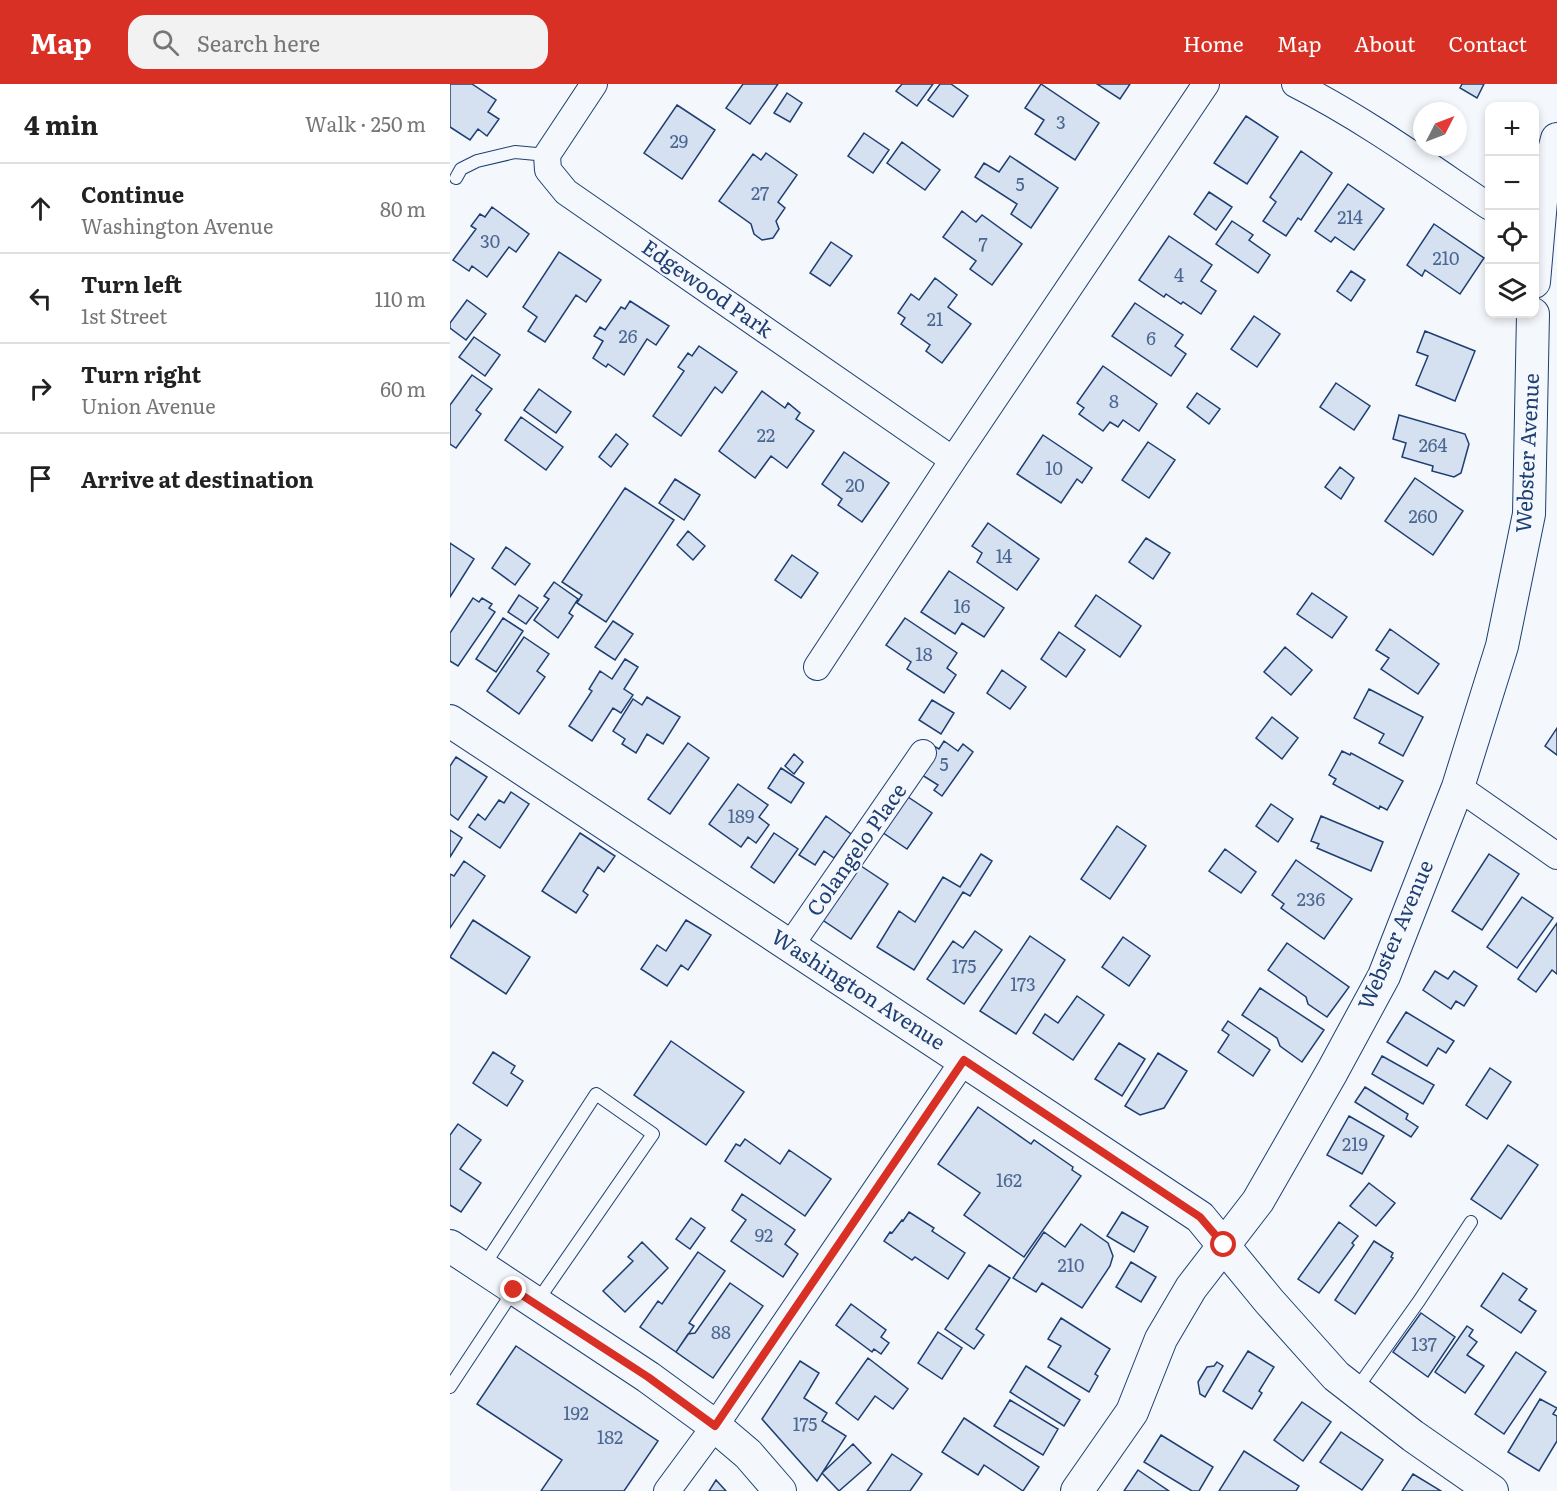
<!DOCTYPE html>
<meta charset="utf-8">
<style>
:root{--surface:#fff;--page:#f2f2f2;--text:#222;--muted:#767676;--line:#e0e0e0;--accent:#d93025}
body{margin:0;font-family:Literata,serif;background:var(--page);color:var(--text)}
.controls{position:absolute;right:18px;top:18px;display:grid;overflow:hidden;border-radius:12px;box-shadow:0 3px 9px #0003}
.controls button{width:54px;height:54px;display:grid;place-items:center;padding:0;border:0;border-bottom:2px solid var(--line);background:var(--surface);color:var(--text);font:30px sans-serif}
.compass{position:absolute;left:963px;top:18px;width:54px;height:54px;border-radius:50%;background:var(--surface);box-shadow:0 3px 9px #0003;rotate:48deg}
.stop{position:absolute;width:18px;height:18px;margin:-14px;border:4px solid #d93025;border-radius:50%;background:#fff}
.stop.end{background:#d93025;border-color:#fff;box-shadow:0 2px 6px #0008}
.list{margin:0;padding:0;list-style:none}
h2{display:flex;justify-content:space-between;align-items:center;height:78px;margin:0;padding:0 24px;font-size:26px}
h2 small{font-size:20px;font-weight:400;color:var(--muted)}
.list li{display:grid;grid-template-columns:39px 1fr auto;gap:18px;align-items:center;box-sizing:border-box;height:90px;padding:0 24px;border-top:2px solid var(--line)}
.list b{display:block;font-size:22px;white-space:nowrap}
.list p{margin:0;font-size:20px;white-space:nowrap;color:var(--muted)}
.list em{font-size:20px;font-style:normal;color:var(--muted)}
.icon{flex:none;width:33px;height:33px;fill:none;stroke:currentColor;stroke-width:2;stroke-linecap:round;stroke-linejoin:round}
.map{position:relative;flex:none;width:1107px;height:1407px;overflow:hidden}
header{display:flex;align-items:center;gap:36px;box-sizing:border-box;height:84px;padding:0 30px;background:var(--accent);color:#fff}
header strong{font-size:28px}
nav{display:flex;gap:33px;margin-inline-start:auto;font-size:21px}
.search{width:420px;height:54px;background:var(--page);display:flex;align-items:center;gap:15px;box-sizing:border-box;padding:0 21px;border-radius:18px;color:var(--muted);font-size:22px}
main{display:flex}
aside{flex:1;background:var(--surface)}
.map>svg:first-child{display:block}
.building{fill:#d5e0f0;stroke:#1d3f73;stroke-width:1.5}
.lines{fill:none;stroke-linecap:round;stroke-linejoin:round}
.service-casing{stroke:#1d3f73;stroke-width:14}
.minor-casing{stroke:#1d3f73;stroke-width:28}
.tertiary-casing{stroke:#1d3f73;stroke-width:34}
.service{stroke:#f4f7fb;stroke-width:12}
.minor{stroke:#f4f7fb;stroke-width:26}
.tertiary{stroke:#f4f7fb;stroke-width:32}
.route{stroke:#d93025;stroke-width:8}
.labels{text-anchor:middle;stroke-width:4.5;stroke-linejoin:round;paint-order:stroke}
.number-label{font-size:18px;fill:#4b6792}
.street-label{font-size:21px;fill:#1d3f73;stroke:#f4f7fb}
</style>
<header>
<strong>Map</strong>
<div class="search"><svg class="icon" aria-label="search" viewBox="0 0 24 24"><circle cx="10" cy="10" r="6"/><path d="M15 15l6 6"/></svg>Search here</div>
<nav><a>Home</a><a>Map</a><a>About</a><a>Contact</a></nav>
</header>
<main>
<aside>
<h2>4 min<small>Walk · 250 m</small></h2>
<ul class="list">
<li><svg class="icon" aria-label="ahead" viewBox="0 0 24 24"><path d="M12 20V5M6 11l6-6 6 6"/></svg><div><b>Continue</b><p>Washington Avenue</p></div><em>80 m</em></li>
<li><svg class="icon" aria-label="left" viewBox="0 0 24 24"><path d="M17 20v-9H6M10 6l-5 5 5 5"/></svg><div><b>Turn left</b><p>1st Street</p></div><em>110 m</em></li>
<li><svg class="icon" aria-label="right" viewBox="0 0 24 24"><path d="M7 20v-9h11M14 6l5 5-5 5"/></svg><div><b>Turn right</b><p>Union Avenue</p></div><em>60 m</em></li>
<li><svg class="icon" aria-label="arrive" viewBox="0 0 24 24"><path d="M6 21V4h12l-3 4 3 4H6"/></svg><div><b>Arrive at destination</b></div></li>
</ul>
</aside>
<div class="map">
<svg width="1107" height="1407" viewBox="0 0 1107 1407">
<rect width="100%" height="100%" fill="#f4f7fb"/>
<!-- building -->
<path class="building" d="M0 0H22L46 16 38 28 49 35 37 52 28 45 20 56 0 43Z
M293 0H328L300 40 276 24Z
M452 0H483L467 22 446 7Z
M490 0H501L518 12 503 33 478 16Z
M591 0 649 39 625 76 585 50 594 36 575 24Z
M647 0H680L670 15Z
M1012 0H1034L1027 14 1010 4Z
M337 9 352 19 340 38 324 29Z
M227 21 265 46 232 95 194 69Z
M796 32 828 53 797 100 764 79Z
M414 49 439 66 423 89 398 72Z
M452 58 490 86 475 106 437 79Z
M851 67 882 89 851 136 848 134 836 152 813 137 826 118 820 113Z
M316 69 347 91 328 118 335 124 326 137 329 145 323 154 312 156 304 150 301 140 269 117 303 70 311 76Z
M560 72 608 104 581 144 561 130 567 120 525 93 534 79 549 88Z
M898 100 934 125 904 166 885 153 881 158 865 147Z
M759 108 782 123 766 146 744 130Z
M42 123 79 150 66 168 59 163 37 193 22 182 19 187 3 176 26 145 21 142 30 130 35 133Z
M512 127 526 138 532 131 572 160 542 201 520 185 526 177 493 153Z
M782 137 803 151 799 156 820 171 808 189 766 160Z
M984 140 1034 174 1010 210 975 186 972 192 957 181Z
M719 152 762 181 751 197 766 207 751 230 733 218 731 220 716 210 714 213 689 196Z
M381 158 402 172 380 202 360 189Z
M109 168 151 196 136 218 126 211 95 258 78 247 87 233 73 223Z
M901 187 915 196 901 217 887 207Z
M485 194 507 211 498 223 521 240 492 279 476 267 480 261 451 240 455 234 448 229 461 210 469 216Z
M17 216 36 230 16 256 0 244V239Z
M180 217 219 242 206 261 197 255 174 291 158 280 156 283 143 274 153 257 144 252 150 243 155 246 171 223 175 225Z
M685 219 733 251 725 262 736 270 721 292 662 252Z
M804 232 830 250 807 283 781 265Z
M975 247 1025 267 1005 317 966 301 978 272 967 268Z
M24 253 50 271 35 292 9 273Z
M249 262 287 288 272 309 265 303 231 352 203 332 234 287 228 283 238 269 242 272Z
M653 282 707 320 689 347 673 336 668 343 660 338 653 347 629 330 634 324 627 319Z
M22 291 42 305 26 326 31 330 6 364 0 360V321Z
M886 299 920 322 904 346 870 323Z
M89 305 121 328 106 349 74 326Z
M312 307 335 324 338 319 350 329 346 335 364 347 337 384 321 372 305 394 269 367Z
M747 309 770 325 759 340 737 323Z
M949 331 1015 350 1019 360 1011 389 1004 393 982 387 983 382 952 373 956 359 943 355Z
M71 333 113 363 96 386 55 356Z
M166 350 178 360 161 383 149 373Z
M593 351 642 384 632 399 627 395 611 419 567 390Z
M698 358 725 376 699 414 672 396Z
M394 368 439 399 412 438 388 421 392 415 372 400Z
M890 383 904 394 891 415 875 403Z
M965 394 1013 427 983 471 935 437Z
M225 395 250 411 234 436 209 419Z
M175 404 224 436 156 538 127 519 132 511 112 498Z
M538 439 589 475 567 506 527 478 532 469 522 462Z
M238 447 255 462 243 476 227 461Z
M696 454 720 469 703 495 679 478Z
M0 459 24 475 0 513Z
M56 463 80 480 65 501 42 484Z
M342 471 368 489 351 514 325 496Z
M499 487 554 524 534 553 512 539 505 550 471 528Z
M104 498 128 515 119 529 123 532 108 554 84 536 99 515 94 512Z
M862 509 897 533 882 554 847 530Z
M69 511 88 524 76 540 58 528Z
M646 511 691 542 670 573 625 542Z
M23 514 29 518 32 514 42 520 39 524 45 528 8 582 0 577V549Z
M53 534 73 547 46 588 26 575Z
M455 534 507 569 497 584 506 591 494 609 457 585 461 578 436 561Z
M163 537 183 550 165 576 145 563Z
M940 545 989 580 968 610 931 585 939 574 926 566Z
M609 548 635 566 616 593 591 575Z
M74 553 99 570 87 587 95 593 69 630 37 607Z
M835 563 862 586 841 611 814 588Z
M175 575 188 583 174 605 183 611 171 629 163 624 142 657 119 642 142 607 139 605 150 587 162 595Z
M552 586 576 603 560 625 537 609Z
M919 605 973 633 953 672 929 659 934 650 904 634Z
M197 613 230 633 213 660 197 650 186 669 172 660 175 655 163 647 183 615 192 621Z
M482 616 504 629 491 650 469 636Z
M822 633 848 654 832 675 806 654Z
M1107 644V671L1095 662Z
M494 657 508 667 513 660 523 668 492 712 484 706 488 701 472 691 470 678 482 661 489 665Z
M238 659 259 674 220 730 198 715Z
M892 667 900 671 901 669 953 697 937 726 930 722 929 725 883 700 886 695 879 691Z
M344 670 353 678 344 690 335 682Z
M6 673 37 693 8 736 0 730V682Z
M331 684 354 699 341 719 318 704Z
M288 700 318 721 309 733 319 741 306 759 298 753 291 763 259 740Z
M449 707 482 729 457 765 426 744Z
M61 708 79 720 50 764 19 743 28 730 35 736 49 716 54 719Z
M821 720 843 735 828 758 806 742Z
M376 732 401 750 384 774 374 767 365 781 349 771Z
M871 732 933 758 921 787 867 764 869 760 861 757Z
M667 742 696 762 660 815 631 795Z
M0 746 12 754 0 773Z
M130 749 165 772 154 788 148 783 133 807 138 811 126 829 92 807Z
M324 749 348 765 324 799 301 783Z
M775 765 806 788 791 809 759 787Z
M531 770 542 777 520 812 513 808 464 886 427 863 449 827 465 838 493 793 510 803Z
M1039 770 1069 790 1032 846 1002 827Z
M846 776 902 815 874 855 831 824 834 820 822 811Z
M14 777 35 792 0 844V790L4 792Z
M408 780 438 800 401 855 371 835Z
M1072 813 1103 834 1067 884 1037 863Z
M23 836 80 873 56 910 0 873Z
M236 836 261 851 238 886 231 881 217 902 191 885 207 861 216 867Z
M1107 839V890L1102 886 1086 908 1068 895Z
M525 847 552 866 514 920 477 895 503 857 513 864Z
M580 852 615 876 566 950 530 927Z
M673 853 700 872 679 902 652 883Z
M837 859 899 903 877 933 858 920 856 913 818 886Z
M985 887 998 895 1004 887 1027 902 1014 922 1006 917 1001 925 973 906Z
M810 904 874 946 852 978 830 962 827 954 792 931Z
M627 912 654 931 623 976 583 949 595 930 608 939Z
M956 928 1004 957 996 969 988 964 977 982 937 958Z
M778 937 820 966 803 992 768 968 779 951 772 946Z
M221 957 294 1008 256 1061 184 1011Z
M669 959 695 975 672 1012 645 995Z
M43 968 65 982 61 989 73 997 57 1022 23 999Z
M708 969 737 987 714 1024 690 1031 675 1022Z
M932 972 984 1001 973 1020 922 990Z
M1040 984 1061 998 1037 1035 1016 1021Z
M915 1003 958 1030 956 1035 968 1043 961 1053 905 1018Z
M528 1023 581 1060 584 1056 623 1083 622 1086 631 1092 574 1173 514 1131 530 1109 488 1080Z
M899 1032 934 1052 912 1090 877 1071Z
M8 1040 31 1056 10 1085 31 1099 11 1128 0 1121V1051Z
M295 1055 330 1080 339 1066 381 1095 355 1132 275 1077 286 1060 290 1062Z
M1058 1061 1088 1081 1051 1135 1021 1115Z
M919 1099 945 1119 926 1142 900 1122Z
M292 1110 345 1146 335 1160 348 1170 333 1193 281 1157 296 1136 282 1126Z
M459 1128 484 1144 482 1147 515 1169 498 1195 465 1173 462 1176 434 1157 440 1148 442 1149 452 1136 453 1137Z
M672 1128 698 1143 684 1168 657 1152Z
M241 1134 255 1144 240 1165 226 1155Z
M889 1138 908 1152 902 1159 904 1161 869 1209 848 1195Z
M631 1140 658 1159 663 1172 660 1182 632 1224 592 1199 586 1208 563 1194 594 1148 615 1163Z
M924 1157 943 1169 941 1173 943 1174 905 1230 885 1216Z
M192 1158 218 1184 175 1228 153 1207 183 1177 178 1173Z
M248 1168 275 1187 239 1239 244 1242 226 1268 190 1243 208 1217 212 1220Z
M681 1178 706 1193 691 1218 666 1203Z
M539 1181 560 1194 526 1245 534 1251 524 1265 495 1245Z
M1053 1189 1077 1205 1069 1216 1086 1227 1071 1249 1031 1222Z
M280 1199 313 1222 263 1294 226 1268 238 1250 245 1249Z
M401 1220 436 1246 431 1253 439 1259 431 1270 424 1265 422 1268 386 1241Z
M971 1229 1005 1253 978 1293 943 1268Z
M611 1234 660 1265 645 1290 648 1292 639 1308 598 1283 611 1262 598 1255Z
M1017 1242 1023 1246 1019 1252 1027 1258 1017 1271 1034 1282 1015 1309 985 1288Z
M488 1248 512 1264 492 1295 468 1279Z
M66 1262 208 1357 174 1407H91L112 1376 27 1320Z
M798 1267 824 1283 809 1307 812 1309 802 1325 773 1307Z
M1066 1268 1096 1288 1054 1350 1025 1330Z
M418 1274 458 1305 443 1325 425 1312 408 1336 386 1319Z
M350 1277 369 1289 354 1314 377 1329 372 1337 396 1352 367 1397 312 1335Z
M767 1278 773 1282 755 1313 750 1310 748 1298 757 1283 764 1282Z
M576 1282 630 1316 614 1342 560 1308Z
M1090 1315 1107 1324 1103 1330 1107 1332V1357L1089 1387 1058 1368Z
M560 1316 608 1345 593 1371 544 1342Z
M852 1318 881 1338 853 1377 824 1356Z
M514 1334 589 1383 573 1407 534 1381 528 1391 492 1368Z
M891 1348 933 1376 912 1406 870 1378Z
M711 1351 763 1383 749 1407H742L694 1378Z
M403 1360 421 1379 389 1407 372 1389Z
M794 1367 849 1402 846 1407H769Z
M442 1370 472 1390 460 1407H417Z
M688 1386 719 1407H674Z
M963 1390 991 1407H952Z
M266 1396 276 1407H259Z"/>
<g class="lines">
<defs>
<path id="service" d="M6 94 11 85 27 77 65 68 97 71
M33 1183 146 1010 203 1050 86 1219
M0 1303 64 1206
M905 1307 969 1217 1021 1138"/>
<path id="minor" d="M144 0 97 71 98 86 116 108 503 376
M845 0C914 35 976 80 1040 123
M367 583 503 376 756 0
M1008 703 1107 772
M340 862 473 669
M217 1407 265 1342 514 976"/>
<path id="tertiary" d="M1084 198 1091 117 1107 55
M0 637 750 1133 819 1217 886 1292 963 1352 1042 1407
M0 1162 198 1293 265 1342 298 1370 330 1407
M627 1407 682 1328 711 1255 741 1204 808 1117 882 988 934 892 1008 703 1052 562 1079 430 1083 230"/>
</defs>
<!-- service casing -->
<use href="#service" class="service-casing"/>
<!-- minor casing -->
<use href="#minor" class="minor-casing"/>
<!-- tertiary casing -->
<use href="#tertiary" class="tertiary-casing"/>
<!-- service -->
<use href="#service" class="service"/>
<!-- minor -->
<use href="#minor" class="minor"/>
<!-- tertiary -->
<use href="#tertiary" class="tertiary"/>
</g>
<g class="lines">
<!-- route -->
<path class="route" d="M64 1206 198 1293 265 1342 514 976 750 1133 774 1161"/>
</g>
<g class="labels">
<!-- number labels -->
<g class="number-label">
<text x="611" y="45">3</text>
<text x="229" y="64">29</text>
<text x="570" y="107">5</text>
<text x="310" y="116">27</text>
<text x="900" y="140">214</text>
<text x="40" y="164">30</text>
<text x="533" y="167">7</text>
<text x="996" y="181">210</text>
<text x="729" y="198">4</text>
<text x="485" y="242">21</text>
<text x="178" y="259">26</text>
<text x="701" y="261">6</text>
<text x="664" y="324">8</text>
<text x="316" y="358">22</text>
<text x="983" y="368">264</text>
<text x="604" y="391">10</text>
<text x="405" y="408">20</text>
<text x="973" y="439">260</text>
<text x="554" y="479">14</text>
<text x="512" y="529">16</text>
<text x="474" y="577">18</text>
<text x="494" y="687">5</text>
<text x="291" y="739">189</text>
<text x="861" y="822">236</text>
<text x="514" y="889">175</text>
<text x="573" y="907">173</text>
<text x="905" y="1067">219</text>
<text x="559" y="1103">162</text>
<text x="314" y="1158">92</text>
<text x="621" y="1188">210</text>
<text x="271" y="1255">88</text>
<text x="974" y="1267">137</text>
<text x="126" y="1336">192</text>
<text x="355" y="1347">175</text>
<text x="160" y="1360">182</text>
</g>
<!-- street labels -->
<g class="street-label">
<text transform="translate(257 205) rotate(35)" y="7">Edgewood Park</text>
<text transform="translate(1078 369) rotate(-87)" y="7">Webster Avenue</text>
<text transform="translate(407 766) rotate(-55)" y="7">Colangelo Place</text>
<text transform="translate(946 851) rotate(-67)" y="7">Webster Avenue</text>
<text transform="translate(408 906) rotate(33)" y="7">Washington Avenue</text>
</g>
</g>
</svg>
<div class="controls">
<button>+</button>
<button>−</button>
<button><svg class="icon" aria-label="locate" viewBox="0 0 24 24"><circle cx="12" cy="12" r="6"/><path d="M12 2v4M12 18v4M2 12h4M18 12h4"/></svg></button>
<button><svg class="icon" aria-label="layers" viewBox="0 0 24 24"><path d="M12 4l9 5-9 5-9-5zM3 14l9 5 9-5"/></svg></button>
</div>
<svg class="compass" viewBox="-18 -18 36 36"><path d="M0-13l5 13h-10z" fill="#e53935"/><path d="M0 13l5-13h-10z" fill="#767676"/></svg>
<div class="stop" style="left:774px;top:1161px"></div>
<div class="stop end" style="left:64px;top:1206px"></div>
</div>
</main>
